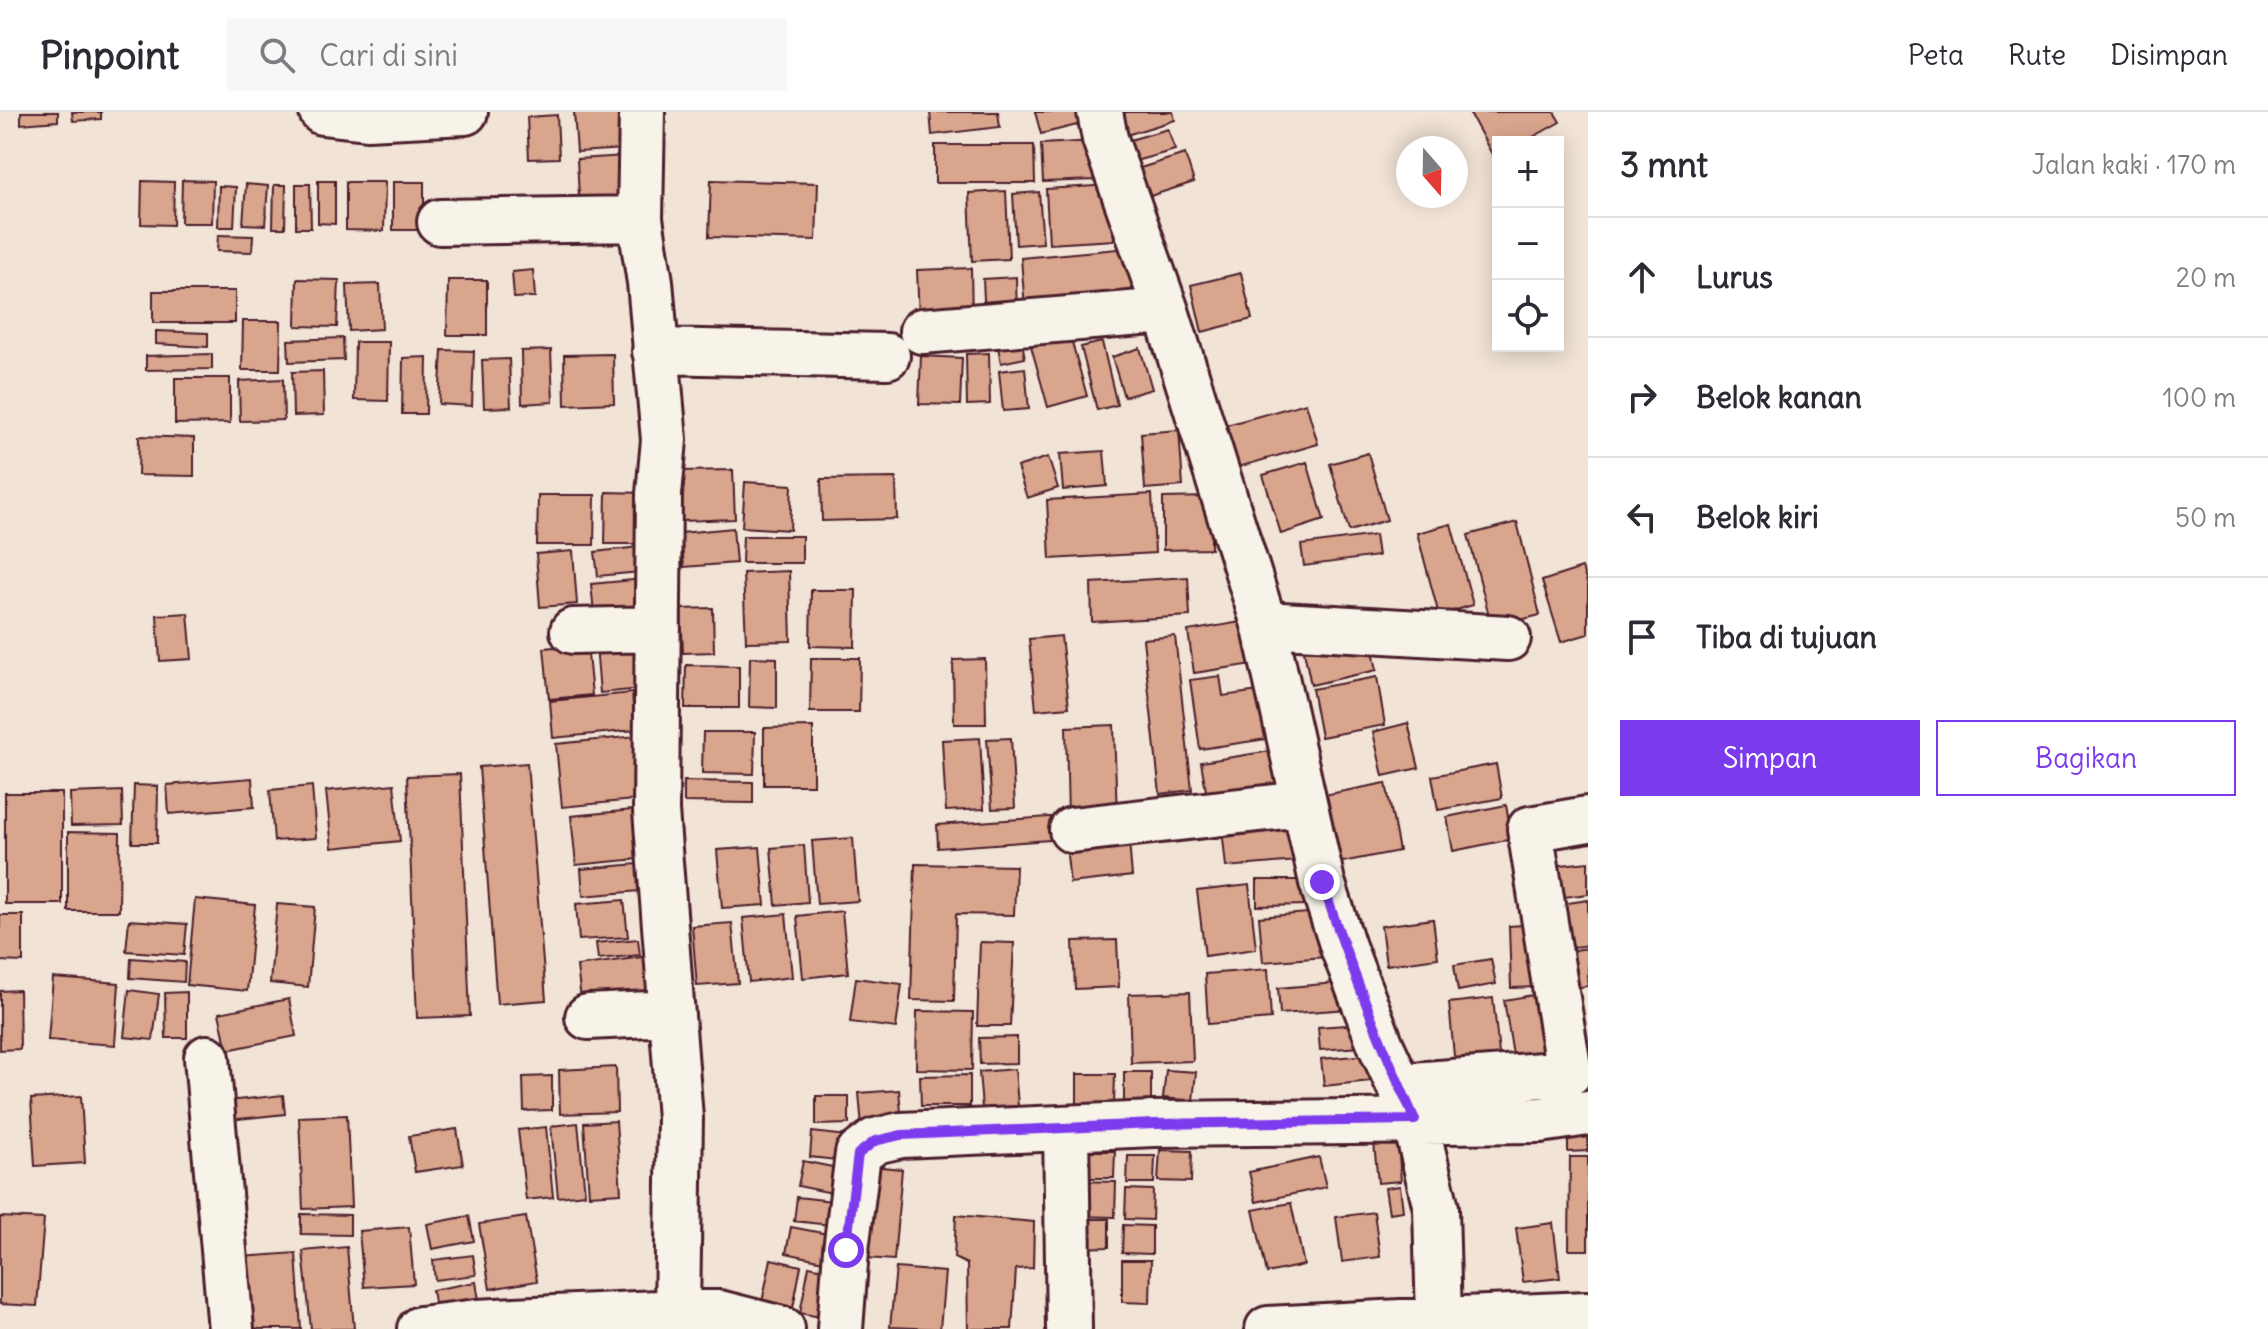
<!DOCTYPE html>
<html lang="id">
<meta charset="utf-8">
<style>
:root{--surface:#fff;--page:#f7f7f7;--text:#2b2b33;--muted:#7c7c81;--line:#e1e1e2;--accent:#7c3aed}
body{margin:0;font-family:Delius,sans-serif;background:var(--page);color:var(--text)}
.controls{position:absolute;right:24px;top:24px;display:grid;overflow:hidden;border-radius:0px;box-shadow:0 4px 20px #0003}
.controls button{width:72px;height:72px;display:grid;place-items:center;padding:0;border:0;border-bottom:2px solid var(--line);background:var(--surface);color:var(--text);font:40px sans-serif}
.compass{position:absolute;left:1396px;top:24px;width:72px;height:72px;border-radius:50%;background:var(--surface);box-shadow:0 4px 20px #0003;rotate:160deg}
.stop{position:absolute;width:24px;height:24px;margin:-18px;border:6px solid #7c3aed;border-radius:50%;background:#fff}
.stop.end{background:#7c3aed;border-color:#fff;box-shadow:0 2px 8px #0008}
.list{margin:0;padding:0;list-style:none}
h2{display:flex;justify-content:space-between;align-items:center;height:104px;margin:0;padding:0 32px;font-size:34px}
h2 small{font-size:26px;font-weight:400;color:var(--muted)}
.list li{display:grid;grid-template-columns:52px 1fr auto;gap:24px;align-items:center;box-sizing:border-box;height:120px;padding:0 32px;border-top:2px solid var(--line)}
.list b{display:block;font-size:30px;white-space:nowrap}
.list em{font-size:26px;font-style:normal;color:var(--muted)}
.actions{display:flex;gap:16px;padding:24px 32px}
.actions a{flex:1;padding:18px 0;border:2px solid var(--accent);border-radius:0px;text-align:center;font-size:28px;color:var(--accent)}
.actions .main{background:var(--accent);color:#fff}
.icon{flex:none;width:44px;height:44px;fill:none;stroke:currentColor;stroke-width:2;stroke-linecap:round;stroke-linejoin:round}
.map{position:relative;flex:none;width:1588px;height:1217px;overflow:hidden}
header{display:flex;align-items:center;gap:48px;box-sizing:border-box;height:112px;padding:0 40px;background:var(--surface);border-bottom:2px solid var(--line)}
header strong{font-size:38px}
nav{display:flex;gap:44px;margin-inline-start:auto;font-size:28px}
.search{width:560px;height:72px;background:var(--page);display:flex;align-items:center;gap:20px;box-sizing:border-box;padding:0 28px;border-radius:0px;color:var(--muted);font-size:30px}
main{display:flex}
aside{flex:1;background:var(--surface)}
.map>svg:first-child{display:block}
.building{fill:#d9a58d;stroke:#4a1f2b;stroke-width:2}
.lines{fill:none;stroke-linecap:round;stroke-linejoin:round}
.minor-casing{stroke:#4a1f2b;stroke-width:50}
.minor{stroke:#f7f3e8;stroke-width:44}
.route{stroke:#7c3aed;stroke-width:10}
</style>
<header>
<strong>Pinpoint</strong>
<div class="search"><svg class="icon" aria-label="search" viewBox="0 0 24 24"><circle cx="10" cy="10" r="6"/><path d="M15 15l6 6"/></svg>Cari di sini</div>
<nav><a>Peta</a><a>Rute</a><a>Disimpan</a></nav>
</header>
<main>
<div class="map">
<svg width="1588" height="1217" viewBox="0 0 1588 1217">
<rect width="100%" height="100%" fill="#f1e3d6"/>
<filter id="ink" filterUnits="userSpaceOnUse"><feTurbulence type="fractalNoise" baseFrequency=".0125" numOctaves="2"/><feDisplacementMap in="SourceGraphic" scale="16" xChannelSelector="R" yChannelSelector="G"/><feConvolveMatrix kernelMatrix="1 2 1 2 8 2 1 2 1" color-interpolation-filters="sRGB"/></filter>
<g filter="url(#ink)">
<!-- building -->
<path class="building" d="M21 0H58V9L21 12Z
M72 0H101V7L73 9Z
M574 0H622L625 37 577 40Z
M930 0H998L1000 15 932 23Z
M1035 0H1082L1085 11 1041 22Z
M1112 0H1173L1175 8 1120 25Z
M1469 0H1554L1560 10 1524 30H1498V44L1494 46Z
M557 3 559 46 529 47 527 5Z
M1168 17 1175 38 1128 51 1123 30Z
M1095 29 1096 68 1043 70 1041 32Z
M935 33H1034L1035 71H935Z
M1185 42 1194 70 1144 86 1134 58Z
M626 44 630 100 580 103 577 47Z
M182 68 213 69 212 111H181Z
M711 68 818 71 816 128 709 125Z
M142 69 174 70 173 113 141 112Z
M318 69H335V112L318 111Z
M346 70H385L384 119 346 118Z
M393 70H424V118H393Z
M246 72 268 74 265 113 243 112Z
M296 72H310L311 116H296Z
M274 73H286L285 116H273Z
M1111 73 1114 128 1049 132 1046 77Z
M219 74 236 75 234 115H218Z
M1006 79 1009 147 972 149 969 81Z
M1039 80 1043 131 1016 133 1013 82Z
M218 123 253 124 252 140 217 139Z
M1128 136 1134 199 1026 209 1021 146Z
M971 156 972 207 919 208 917 158Z
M533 158 535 185 514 186 512 160Z
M1241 161 1252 207 1202 220 1191 173Z
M1016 165 1017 207 985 208 983 167Z
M297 167 339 168 337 215 296 214Z
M448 168H487V223H447Z
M380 172 382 217 349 219 347 173Z
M153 179H235V211H153Z
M243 209H281L280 258H242Z
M1019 215 1025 246 1001 251 995 219Z
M1068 216 1087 284 1048 295 1029 227Z
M156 219 208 221V235L156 232Z
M343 226 344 248 289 250 288 228Z
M355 230H389L388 289 354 288Z
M1102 230 1117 293 1097 298 1081 235Z
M1140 236 1152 277 1124 285 1112 245Z
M442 238 474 239 472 294 439 292Z
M551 238 553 290 522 292 521 239Z
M989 241 990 292 967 293 966 242Z
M212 242V257L146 258V244Z
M613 242 614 291 565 293 564 243Z
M921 244 962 246 960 293 919 292Z
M427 245 426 302H402L403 246Z
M509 247 511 295 484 296 482 248Z
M1025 256 1029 297 1003 299 999 259Z
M323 259 324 303 293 304 292 260Z
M175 266H230V311L175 312Z
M283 267 284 308 240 309 239 269Z
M1306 291 1318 332 1235 356 1223 314Z
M1179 318 1183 374 1145 377 1141 321Z
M139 324 194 326V364L138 363Z
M1104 339 1107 374 1063 378 1060 342Z
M1368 341 1387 408 1349 419 1330 352Z
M1048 345 1058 376 1027 386 1017 355Z
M1307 350 1324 408 1281 422 1263 363Z
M733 358 735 407 682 409 680 359Z
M896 366 897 407 822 409 821 367Z
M745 370 792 373 790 418 742 415Z
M606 380 646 381V432H605Z
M1152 382 1155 441 1050 447 1047 388Z
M538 383H595L594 433H537Z
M1211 385V437L1163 438V386Z
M1517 410 1540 503 1492 515 1468 423Z
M1451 412 1473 493 1439 503 1417 421Z
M733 416 736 451 684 455 681 421Z
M1375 423 1378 444 1304 454 1301 433Z
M743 424H802V451H742Z
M648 434 651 459 598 464 595 440Z
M573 439 577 492 540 495 536 442Z
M1582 456 1588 474V522L1561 530 1542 469Z
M789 459 791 529 746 530 743 461Z
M1188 465 1190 504 1092 510 1091 471Z
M644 467 648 495 594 500 591 472Z
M811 478H856L855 535 810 534Z
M713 496 714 540 683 541 681 497Z
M188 501 192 547 160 549 157 503Z
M1253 508 1260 551 1194 561 1188 519Z
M1061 524 1069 595 1036 598 1029 527Z
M1175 524 1192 678 1160 682 1143 527Z
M1370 524 1377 558 1311 573 1304 539Z
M647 528 651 576 600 581 596 533Z
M587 532 592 583 549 587 544 536Z
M750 545 777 546V596L749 595Z
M811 546H860L859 600H810Z
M985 547 986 612H954L953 548Z
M686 553 739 554V596H685Z
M1220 564 1223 584 1267 578 1273 626 1200 637 1190 568Z
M1377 565 1385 613 1321 625 1312 577Z
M632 581 635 618 553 626 550 589Z
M1408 611 1419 656 1383 664 1373 620Z
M1114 613 1117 706 1068 707 1066 615Z
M813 615V673H764V616Z
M703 620H755L754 662 702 661Z
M637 624 643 687 562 695 556 632Z
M980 626 984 697 946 699 942 628Z
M1011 626 1015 696 992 697 987 627Z
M1271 639 1278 685 1209 696 1201 650Z
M527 651 546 888 497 892 479 655Z
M1496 652 1502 686 1438 698 1432 664Z
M460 662 470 904 417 906 407 664Z
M252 666 254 695 169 702 167 673Z
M684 669 753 670V691L684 690Z
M1386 671 1399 739 1337 751 1324 683Z
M394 672 400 729 332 736 326 679Z
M134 673 158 674 157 731H132Z
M312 674 316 726 274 729 270 678Z
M122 679 123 713 71 714 70 681Z
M5 681H62V792H5Z
M1506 693 1512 727 1453 739 1447 705Z
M643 697 648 746 576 753 571 704Z
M1294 700 1298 749 1226 755 1221 707Z
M1063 704 1064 727 938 736 937 713Z
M68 720 120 721 119 799H68Z
M853 726 858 789 817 792 812 729Z
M1129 729 1132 764 1070 771 1066 734Z
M804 733 808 790 776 793 771 736Z
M760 735 765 793 722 796 717 738Z
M1588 750V782L1556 786 1552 754Z
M649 751 651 778 583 784 581 757Z
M915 752 1016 754 1014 803 956 802 954 889 911 888Z
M1257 768H1308L1309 793 1257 794Z
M1249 773 1256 837 1205 844 1197 779Z
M195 787 255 793 247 879 187 873Z
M624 788 628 825 579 828 576 792Z
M1588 788V833L1555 838 1548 794Z
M277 792 315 795 308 875 270 871Z
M842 799 848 861 803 866 797 804Z
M1321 800 1325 845 1263 850 1259 805Z
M786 802 792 865 749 870 743 806Z
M0 803H23V850L0 849Z
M1433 807 1438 846 1386 853 1381 814Z
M129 808 187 812 184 843 126 839Z
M732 811 738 871 697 874 692 814Z
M1537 812 1539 875 1511 876 1509 814Z
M638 827 640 843 598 847 596 831Z
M1117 828 1119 875 1075 877 1073 829Z
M980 830 1014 831 1010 914H977Z
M1588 836V874L1567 877 1562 840Z
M657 843 663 885 582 896 577 854Z
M131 846 185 850 184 870 130 866Z
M1491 847 1496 872 1458 879 1454 853Z
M1268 857 1271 907 1208 912 1205 862Z
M53 866 119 871 115 933 48 928Z
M856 866 902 872 896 916 850 910Z
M1347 870 1349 897 1280 902 1278 876Z
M19 878 20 937 0 938V879Z
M129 878 159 882 153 928 124 925Z
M187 880V926H166L165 881Z
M1190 880 1193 949 1131 951 1129 882Z
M1551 880 1562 955 1516 962 1504 888Z
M1493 886 1501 960 1456 965 1449 891Z
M289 887 296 924 227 938 219 901Z
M917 899 973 900 972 958 916 957Z
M1360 912 1361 935 1320 938 1318 915Z
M1017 925V951L980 952 979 926Z
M1367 943 1370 969 1324 974 1321 947Z
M616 955 617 1000 560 1002 559 958Z
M1015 957 1018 994 982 996 979 960Z
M1166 958 1196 960 1193 989 1163 986Z
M1124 960H1151V993H1124Z
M1077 962H1115L1114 993H1077Z
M970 963V994H921L920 964Z
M552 964V998L524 999 523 965Z
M899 978 902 1011 862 1015 859 981Z
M283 983 285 1002 229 1008 228 989Z
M81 984 85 1051 35 1054 31 987Z
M816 984H849V1012L816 1013Z
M347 1003 351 1095 303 1097 299 1005Z
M616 1009 621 1081 589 1083 584 1011Z
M1588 1010V1039L1568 1040V1011Z
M578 1011 585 1082 558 1085 551 1014Z
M546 1015 553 1085 526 1088 518 1018Z
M457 1017 463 1053 415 1060 409 1024Z
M812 1020 847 1024 845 1049 810 1045Z
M1398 1029 1401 1069 1378 1071 1374 1031Z
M1160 1038 1192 1039 1191 1070 1158 1069Z
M1081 1039H1115L1114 1066H1080Z
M1128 1044H1155L1154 1071H1127Z
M1319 1045 1326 1075 1256 1090 1249 1060Z
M1570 1045H1588V1138H1569Z
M803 1049 852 1059 847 1084 798 1074Z
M860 1053 902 1057 894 1148 852 1145Z
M1074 1069 1116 1070 1115 1105 1074 1104Z
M1400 1074 1403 1099 1389 1101 1385 1076Z
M1126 1077 1153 1078 1152 1108 1125 1107Z
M797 1085 841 1090 839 1114 794 1109Z
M1291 1091 1304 1153 1267 1161 1253 1098Z
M1374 1100 1380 1145 1342 1150 1336 1105Z
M301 1102 350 1103V1123L301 1122Z
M956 1103 1034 1110 1033 1156 1016 1157 1012 1217H968L967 1152 954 1146Z
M469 1104 474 1129 432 1137 427 1112Z
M0 1105 44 1107 37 1194 0 1192Z
M526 1105 537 1169 490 1177 479 1112Z
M1072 1107H1109V1135L1072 1136Z
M1553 1111 1560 1166 1523 1170 1516 1116Z
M1123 1113 1152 1114V1142L1122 1141Z
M409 1115 414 1172 364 1175 359 1119Z
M791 1115 833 1123 828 1150 786 1141Z
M347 1135 354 1217H311L303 1139Z
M296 1141 301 1217H246L241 1145Z
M473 1143 476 1163 435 1168 433 1148Z
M771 1147 801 1154 793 1196 762 1190Z
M1122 1148H1151L1150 1191 1122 1190Z
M809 1154 835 1159 825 1206 800 1201Z
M896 1156 945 1160 940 1217 890 1215Z
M476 1170 480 1194 436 1202 432 1178Z"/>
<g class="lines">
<defs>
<path id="minor" d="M322 0 367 5 465 0
M642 0 640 107 650 170 664 328 659 382 656 699 680 1006 677 1200
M1100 0 1105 27 1166 199 1264 512 1322 770 1343 835 1381 934 1415 1008 1436 1096 1439 1208 1268 1217
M440 110 640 107
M922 219 1166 199
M655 239 887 244
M1264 512 1508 526
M573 519 658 517
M1072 718 1303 692
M588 905 671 901
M207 946 231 1217
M1400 974 1569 961 1530 717 1588 707
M1066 1016 1069 1217
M420 1217 477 1210 677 1200 719 1201 782 1217
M840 1217 846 1138 858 1042 875 1029 901 1023 1154 1012 1540 1008 1588 1001
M1439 1217V1208L1588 1202"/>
</defs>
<!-- minor casing -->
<use href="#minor" class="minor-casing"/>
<!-- minor -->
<use href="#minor" class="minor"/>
</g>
</g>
<g class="lines" filter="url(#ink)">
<!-- route -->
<path class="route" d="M846 1138 858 1042 875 1029 901 1023 1154 1012 1415 1008C1380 930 1349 852 1322 770"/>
</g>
</svg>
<div class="controls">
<button>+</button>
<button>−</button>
<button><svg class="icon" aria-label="locate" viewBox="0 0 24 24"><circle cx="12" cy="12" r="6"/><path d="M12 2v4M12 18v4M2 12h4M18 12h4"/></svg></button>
</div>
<svg class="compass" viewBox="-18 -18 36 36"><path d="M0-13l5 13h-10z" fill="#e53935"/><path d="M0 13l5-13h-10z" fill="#7c7c81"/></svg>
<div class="stop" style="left:846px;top:1138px"></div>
<div class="stop end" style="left:1322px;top:770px"></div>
</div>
<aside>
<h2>3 mnt<small>Jalan kaki · 170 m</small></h2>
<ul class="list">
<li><svg class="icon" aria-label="ahead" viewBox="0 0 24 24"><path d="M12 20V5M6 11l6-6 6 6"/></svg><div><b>Lurus</b></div><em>20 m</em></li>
<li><svg class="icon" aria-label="right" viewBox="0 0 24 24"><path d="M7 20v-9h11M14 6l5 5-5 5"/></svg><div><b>Belok kanan</b></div><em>100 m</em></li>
<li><svg class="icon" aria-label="left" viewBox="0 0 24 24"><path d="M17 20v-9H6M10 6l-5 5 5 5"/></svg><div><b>Belok kiri</b></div><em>50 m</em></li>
<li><svg class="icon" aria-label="arrive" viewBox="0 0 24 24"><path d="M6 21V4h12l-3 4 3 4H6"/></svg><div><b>Tiba di tujuan</b></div></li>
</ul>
<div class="actions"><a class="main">Simpan</a><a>Bagikan</a></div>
</aside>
</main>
